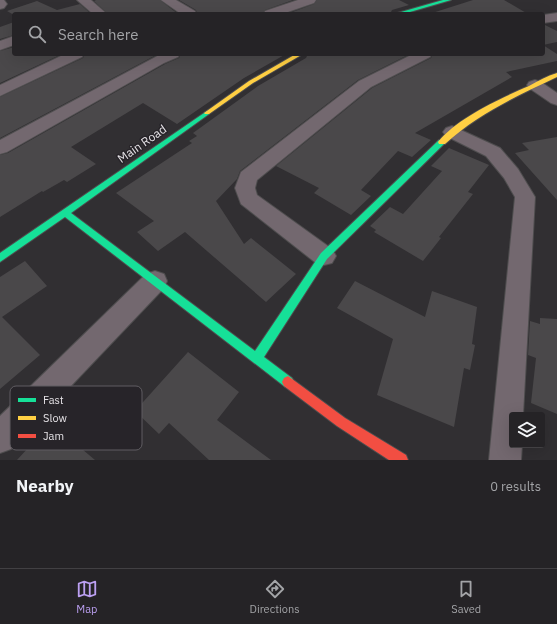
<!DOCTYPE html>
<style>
:root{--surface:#252326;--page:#312f32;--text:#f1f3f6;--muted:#a3a4a7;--line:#424043;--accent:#bca0f2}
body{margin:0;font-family:"IBM Plex Sans",sans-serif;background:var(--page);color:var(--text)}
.controls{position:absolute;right:12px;bottom:12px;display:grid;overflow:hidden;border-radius:4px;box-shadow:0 4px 16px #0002}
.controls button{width:36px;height:36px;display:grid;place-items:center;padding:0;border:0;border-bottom:1px solid var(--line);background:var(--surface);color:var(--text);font:20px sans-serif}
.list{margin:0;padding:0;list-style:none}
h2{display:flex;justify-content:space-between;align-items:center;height:52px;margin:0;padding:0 16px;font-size:17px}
h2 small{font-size:13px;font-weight:400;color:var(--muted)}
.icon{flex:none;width:22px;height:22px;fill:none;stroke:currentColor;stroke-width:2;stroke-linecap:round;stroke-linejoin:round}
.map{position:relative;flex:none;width:557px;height:460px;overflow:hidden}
.search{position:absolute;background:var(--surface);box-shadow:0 4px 16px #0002;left:12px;right:12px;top:12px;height:44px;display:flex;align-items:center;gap:10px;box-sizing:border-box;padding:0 14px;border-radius:4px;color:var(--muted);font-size:15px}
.sheet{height:108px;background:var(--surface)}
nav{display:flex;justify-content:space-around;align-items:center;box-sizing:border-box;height:56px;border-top:1px solid var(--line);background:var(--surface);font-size:11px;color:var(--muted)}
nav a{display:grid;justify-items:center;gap:2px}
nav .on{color:var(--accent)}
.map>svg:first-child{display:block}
.building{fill:#4a484a}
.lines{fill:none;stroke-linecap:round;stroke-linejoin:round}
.street-casing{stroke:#4e4d4e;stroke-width:2}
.fast-casing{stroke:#4e4d4e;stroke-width:2}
.slow-casing{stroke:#4e4d4e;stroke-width:2}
.jam-casing{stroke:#4e4d4e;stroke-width:2}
.street{fill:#73686f;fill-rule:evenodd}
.fast{fill:#16e098;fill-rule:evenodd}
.slow{fill:#ffcf43;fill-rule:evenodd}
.jam{fill:#f24e42;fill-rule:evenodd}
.labels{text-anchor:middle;stroke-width:3;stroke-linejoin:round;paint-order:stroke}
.street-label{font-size:12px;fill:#e6e3e7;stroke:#272429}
.key{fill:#272429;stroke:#605d62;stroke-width:1}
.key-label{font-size:11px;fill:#e6e3e7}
</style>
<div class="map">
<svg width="557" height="460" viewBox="0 0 557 460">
<rect width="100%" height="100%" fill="#312f32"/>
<!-- building -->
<path class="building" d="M96 0H160L178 14H108L94 1Z
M179 0H293L265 10 263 14H197L196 10Z
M317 0H399L409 5 392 10 390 14H287L314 4Z
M473 0H504L528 14H429Z
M37 1 57 10 80 4 91 14 14 15 7 11Z
M14 22V35L0 39V27Z
M543 24 557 31V42L543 45 557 54V61L506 72 512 77 415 133 431 140 412 157 398 151 361 190 371 196 351 215 314 193 319 188 276 166 372 88 431 58 433 54H543Z
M14 47V54H62L0 83V51Z
M85 54H158L0 138V97L83 58Z
M181 54H286L244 78 177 124 143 103 71 147 96 164 67 182 64 180 43 192 42 191 0 217V155L8 153 165 64 179 58Z
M308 54H410L358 80 240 171 237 179 216 201 244 244 251 238 296 274 266 302 185 232 158 251 137 232 154 221 116 193 192 143 189 141 197 136 193 133 258 86 306 58Z
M557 137V200L515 153 529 150 522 143Z
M449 148 489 165 468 192 473 194 439 237 441 238 423 261 374 232 376 230 370 226 390 207 403 214 442 171 431 166Z
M25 261 47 286 2 317 40 355 0 389V277Z
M355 281 425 317 432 291 477 307 472 344 475 345 470 370 464 368 454 427 377 395 393 339 337 308Z
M540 318 557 319V414L531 403 536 358 528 355 530 321 540 324Z
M188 352 239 392 217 420 271 460H209L169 423 159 434 135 411Z
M51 423 95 460H17Z"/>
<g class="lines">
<defs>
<path id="street" d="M0 0H4L7 4 4 8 0 9Z
M77 0H91L107 14H93Z
M161 0H176L195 11 196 14H181Z
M298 0H316L314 3 282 14H264L265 11Z
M557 13V21L543 23V15Z
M14 36V45L0 50V41Z
M65 54H84L82 57 0 96V85Z
M161 54H180L178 57 164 63 7 152 0 154V140Z
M413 54H432L430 57 371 87 257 180 255 188 257 195 332 249 336 256 332 263 324 265 316 263 241 204 235 188 241 172 359 81Z
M535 80 541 82 557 93V105L551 103 529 88 527 85 529 82Z
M452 126 500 148 518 169 535 197 523 415H512V445H522L521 460H489L515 197 504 178 486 156 446 136 443 132 446 128Z
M155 271 164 274 167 281 164 288 11 449 0 453V416L146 274Z"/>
<path id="fast" d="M443 0H451L403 14H394Z
M207 111 209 112V114L71 213 255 351 321 253 439 140H445L446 142 327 259 264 357 292 378 294 382 292 386 288 388 284 386 65 217 0 262V253Z"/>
<path id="slow" d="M296 54H303L253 83 209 114H205L204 113 249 81Z
M557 73V77C517 96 478 114 445 144H439L438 142C457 118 501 98 529 86 538 81 547 76 557 73Z"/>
<path id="jam" d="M288 376 345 418 406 455 408 460H389L337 426 284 386 282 382 284 378Z"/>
</defs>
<!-- street casing -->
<use href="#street" class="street-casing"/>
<!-- fast casing -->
<use href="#fast" class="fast-casing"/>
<!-- slow casing -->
<use href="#slow" class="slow-casing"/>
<!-- jam casing -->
<use href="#jam" class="jam-casing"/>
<!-- street -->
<use href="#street" class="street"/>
<!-- fast -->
<use href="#fast" class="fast"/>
<!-- slow -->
<use href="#slow" class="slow"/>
<!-- jam -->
<use href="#jam" class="jam"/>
</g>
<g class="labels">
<!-- street labels -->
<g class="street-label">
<text transform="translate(142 144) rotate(-35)" y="4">Main Road</text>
</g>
</g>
<!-- legend -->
<rect x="10" y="386" width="132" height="64" rx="6" class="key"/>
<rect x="18" y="398" width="18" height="4" fill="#16e098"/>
<rect x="18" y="416" width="18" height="4" fill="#ffcf43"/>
<rect x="18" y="434" width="18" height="4" fill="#f24e42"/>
<g class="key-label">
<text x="43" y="404">Fast</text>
<text x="43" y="422">Slow</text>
<text x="43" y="440">Jam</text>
</g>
</svg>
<div class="controls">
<button><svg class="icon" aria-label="layers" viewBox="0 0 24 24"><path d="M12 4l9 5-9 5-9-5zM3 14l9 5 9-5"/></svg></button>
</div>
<div class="search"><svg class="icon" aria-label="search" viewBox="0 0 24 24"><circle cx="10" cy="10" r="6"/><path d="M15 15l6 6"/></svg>Search here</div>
</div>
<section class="sheet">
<h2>Nearby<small>0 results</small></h2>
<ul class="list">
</ul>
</section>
<nav>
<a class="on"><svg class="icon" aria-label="map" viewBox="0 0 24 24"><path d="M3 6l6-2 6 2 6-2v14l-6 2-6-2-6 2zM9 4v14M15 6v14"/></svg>Map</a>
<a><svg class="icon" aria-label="directions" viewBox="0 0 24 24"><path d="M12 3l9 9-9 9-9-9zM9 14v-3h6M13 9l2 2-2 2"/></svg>Directions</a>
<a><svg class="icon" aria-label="saved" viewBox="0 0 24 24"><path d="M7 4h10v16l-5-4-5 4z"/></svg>Saved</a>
</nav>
